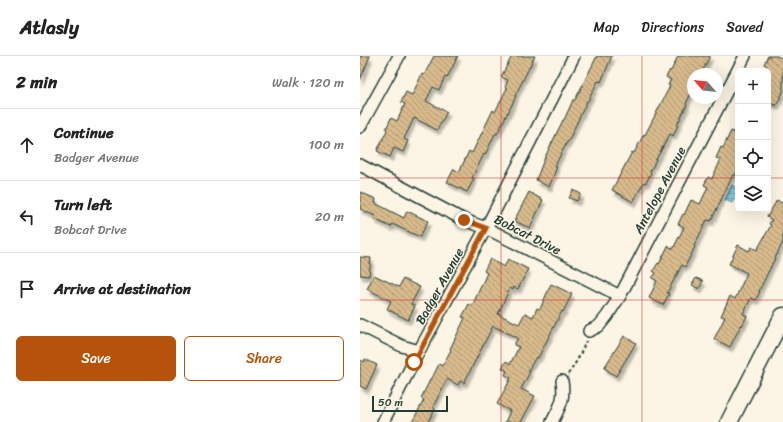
<!DOCTYPE html>
<meta charset="utf-8">
<style>
:root{--surface:#fff;--page:#f2f2f2;--text:#222;--muted:#767676;--line:#e0e0e0;--accent:#b45309}
body{margin:0;font-family:Sriracha,sans-serif;background:var(--page);color:var(--text)}
.controls{position:absolute;right:12px;top:12px;display:grid;overflow:hidden;border-radius:6px;box-shadow:0 4px 16px #0002}
.controls button{width:36px;height:36px;display:grid;place-items:center;padding:0;border:0;border-bottom:1px solid var(--line);background:var(--surface);color:var(--text);font:20px sans-serif}
.compass{position:absolute;left:327px;top:12px;width:36px;height:36px;border-radius:50%;background:var(--surface);box-shadow:0 4px 16px #0002;rotate:297deg}
.scale{position:absolute;left:12px;bottom:10px;width:76px;box-sizing:border-box;padding-left:4px;border:2px solid #1f3d34;border-top:0;font-size:11px;line-height:14px;white-space:nowrap;color:#1f3d34;-webkit-text-stroke:3px #fcf5e5;paint-order:stroke}
.stop{position:absolute;width:12px;height:12px;margin:-9px;border:3px solid #b45309;border-radius:50%;background:#fff}
.stop.end{background:#b45309;border-color:#fff;box-shadow:0 1px 4px #0008}
.list{margin:0;padding:0;list-style:none}
h2{display:flex;justify-content:space-between;align-items:center;height:52px;margin:0;padding:0 16px;font-size:17px}
h2 small{font-size:13px;font-weight:400;color:var(--muted)}
.list li{display:grid;grid-template-columns:26px 1fr auto;gap:12px;align-items:center;box-sizing:border-box;height:72px;padding:0 16px;border-top:1px solid var(--line)}
.list b{display:block;font-size:15px;white-space:nowrap}
.list p{margin:0;font-size:13px;white-space:nowrap;color:var(--muted)}
.list em{font-size:13px;font-style:normal;color:var(--muted)}
.actions{display:flex;gap:8px;padding:12px 16px}
.actions a{flex:1;padding:9px 0;border:1px solid var(--accent);border-radius:6px;text-align:center;font-size:14px;color:var(--accent)}
.actions .main{background:var(--accent);color:#fff}
.icon{flex:none;width:22px;height:22px;fill:none;stroke:currentColor;stroke-width:2;stroke-linecap:round;stroke-linejoin:round}
.map{position:relative;flex:none;width:423px;height:366px;overflow:hidden}
header{display:flex;align-items:center;gap:24px;box-sizing:border-box;height:56px;padding:0 20px;background:var(--surface);border-bottom:1px solid var(--line)}
header strong{font-size:19px}
nav{display:flex;gap:22px;margin-inline-start:auto;font-size:14px}
main{display:flex}
aside{flex:1;background:var(--surface)}
.map>svg:first-child{display:block}
.water{fill:url(#water-rules);stroke:#5a939c}
.building{fill:url(#building-back-hatch);stroke:#1f3d34;filter:url(#shadow)}
.lines{fill:none;stroke-linecap:round;stroke-linejoin:round}
.street-casing{stroke:#1f3d34;stroke-width:14}
.secondary-casing{stroke:#1f3d34;stroke-width:19}
.path{stroke:#1f3d34;stroke-width:2;stroke-dasharray:3 3;stroke-linecap:butt}
.street{stroke:#fcf5e5;stroke-width:11}
.secondary{stroke:#fcf5e5;stroke-width:16}
.route{stroke:#b45309;stroke-width:5}
.grid{fill:none;stroke:#d62828;stroke-width:1;stroke-opacity:0.55}
.labels{text-anchor:middle;stroke-width:3;stroke-linejoin:round;paint-order:stroke}
.street-label{font-size:13px;fill:#1f3d34;stroke:#fcf5e5}
</style>
<header>
<strong>Atlasly</strong>
<nav><a>Map</a><a>Directions</a><a>Saved</a></nav>
</header>
<main>
<aside>
<h2>2 min<small>Walk · 120 m</small></h2>
<ul class="list">
<li><svg class="icon" aria-label="ahead" viewBox="0 0 24 24"><path d="M12 20V5M6 11l6-6 6 6"/></svg><div><b>Continue</b><p>Badger Avenue</p></div><em>100 m</em></li>
<li><svg class="icon" aria-label="left" viewBox="0 0 24 24"><path d="M17 20v-9H6M10 6l-5 5 5 5"/></svg><div><b>Turn left</b><p>Bobcat Drive</p></div><em>20 m</em></li>
<li><svg class="icon" aria-label="arrive" viewBox="0 0 24 24"><path d="M6 21V4h12l-3 4 3 4H6"/></svg><div><b>Arrive at destination</b></div></li>
</ul>
<div class="actions"><a class="main">Save</a><a>Share</a></div>
</aside>
<div class="map">
<svg width="423" height="366" viewBox="0 0 423 366">
<defs>
<pattern id="water-rules" width="6" height="5" patternUnits="userSpaceOnUse"><rect width="6" height="5" fill="#82cde1"/><path d="M0 2.5h6" fill="none" stroke="#6aa8b7"/></pattern>
<pattern id="building-back-hatch" width="6" height="6" patternUnits="userSpaceOnUse"><rect width="6" height="6" fill="#d8ba8c"/><path d="M-1 5l2 2M0 0l6 6M5-1l2 2" fill="none" stroke="#af9873"/></pattern>
<filter id="shadow"><feDropShadow dx="2.5" dy="4.5" stdDeviation="1" flood-color="#0004"/></filter>
</defs>
<rect width="100%" height="100%" fill="#fcf5e5"/>
<filter id="ink" filterUnits="userSpaceOnUse"><feTurbulence type="fractalNoise" baseFrequency=".025" numOctaves="2"/><feDisplacementMap in="SourceGraphic" scale="8" xChannelSelector="R" yChannelSelector="G"/><feConvolveMatrix kernelMatrix="1 2 1 2 8 2 1 2 1" color-interpolation-filters="sRGB"/></filter>
<g filter="url(#ink)">
<!-- water -->
<path class="water" d="M372 129 378 132V136L372 147 365 144Z"/>
<!-- building -->
<path class="building" d="M0 0H10L0 24Z
M74 0H98L87 22 85 21 79 34 73 31 66 45 87 56 77 74 54 62 44 83 48 85 43 96 34 92 30 101 17 95 27 74 26 73 31 62 37 65 45 48 41 46 46 36 52 39 62 18 64 19Z
M152 0H175L155 40H156L148 57V56L137 78H135L125 99 124 98 112 122 114 123 107 136 87 126 94 113 99 116 109 95 112 97 133 54 135 56 147 32 145 31 148 24 141 21Z
M237 0H252L241 26 238 25 228 45H227L208 86H207L195 110 197 111 189 131 176 124 185 101 203 64H204L213 44H215Z
M318 0H350L341 18H333V33L326 48 327 49 317 69H318L313 80 310 78 294 107V108L290 116 291 117 286 127 284 126 273 146 252 134 272 96 274 97 284 78 285 79 310 30 308 29 311 24 306 21 310 14 311 15Z
M408 0H417L423 3V36L416 50 408 46V15H404L407 10 404 8Z
M371 75 378 78V114L375 120 373 119 351 165 347 164 334 190 335 191 325 211 322 209 307 237 309 238 303 249 289 242 297 225 292 222 296 217 293 215 298 207 299 208 308 190 313 193 324 171 318 168 323 158 324 159 331 144 340 148 348 131 344 129 348 121 352 123 353 120 361 104 356 102 361 91 363 92Z
M213 134 221 138 217 145 209 142Z
M0 136 16 143 15 147 44 162 47 155 68 165 60 181 32 168 31 171 14 163 15 160 0 153Z
M169 136 183 144 170 172 154 165Z
M417 144 423 148V186L399 235H400L396 244 391 242 383 258 387 260 382 270 381 269 370 291 354 283 365 261 361 260 370 240 375 243 387 217 369 208 378 189 389 195 391 191 397 194 411 169 409 168 412 164 407 161Z
M0 201 11 202 9 220 0 219Z
M130 203 144 211 148 203 168 213 158 233 154 231 153 234 150 232 138 258 159 268 165 257 173 261 177 252 180 253 191 228 212 238 203 256 202 255 178 302 176 301 168 315 170 316 161 333 175 340 161 366H145L150 355 137 348 151 322 145 319 147 315 142 312 146 305 150 308 159 291 154 289 158 282 133 270 104 327 100 325 98 329 87 323 73 351 75 353 68 366H52L64 344 61 342 72 320H73L79 308 82 310 91 294 90 293 105 262 102 261 109 248 112 250 127 217 124 215Z
M14 219 39 231 43 223 60 231 51 248 55 250 48 264 27 253 31 245 7 233Z
M336 222 343 225 339 233 332 229Z
M264 280 276 287 256 320 244 312Z
M5 303 17 309 6 333 0 330V304L4 306Z"/>
<g class="lines">
<defs>
<path id="street" d="M0 71 39 0
M0 109 104 164 126 172 260 240
M0 269 42 290 59 295
M229 275 239 270 247 260 260 240 385 0
M23 366 59 295 126 172 214 0
M192 366C200 350 205 344 202 325"/>
<path id="secondary" d="M369 366 423 260"/>
</defs>
<!-- street casing -->
<use href="#street" class="street-casing"/>
<!-- secondary casing -->
<use href="#secondary" class="secondary-casing"/>
<!-- path -->
<path class="path" d="M208 318C216 308 221 297 226 285"/>
<!-- street -->
<use href="#street" class="street"/>
<!-- secondary -->
<use href="#secondary" class="secondary"/>
</g>
</g>
<g class="lines" filter="url(#ink)">
<!-- route -->
<path class="route" d="M54 306 126 172 104 164"/>
</g>
<!-- grid -->
<path class="grid" d="M141 0V366M282 0V366M0 122H378M408 122H423M0 244H423"/>
<g class="labels">
<!-- street labels -->
<g class="street-label">
<text transform="translate(299 134) rotate(-62)" y="5">Antelope Avenue</text>
<text transform="translate(168 178) rotate(27)" y="5">Bobcat Drive</text>
<text transform="translate(79 230) rotate(-61)" y="5">Badger Avenue</text>
</g>
</g>
</svg>
<div class="controls">
<button>+</button>
<button>−</button>
<button><svg class="icon" aria-label="locate" viewBox="0 0 24 24"><circle cx="12" cy="12" r="6"/><path d="M12 2v4M12 18v4M2 12h4M18 12h4"/></svg></button>
<button><svg class="icon" aria-label="layers" viewBox="0 0 24 24"><path d="M12 4l9 5-9 5-9-5zM3 14l9 5 9-5"/></svg></button>
</div>
<svg class="compass" viewBox="-18 -18 36 36"><path d="M0-13l5 13h-10z" fill="#e53935"/><path d="M0 13l5-13h-10z" fill="#767676"/></svg>
<div class="scale">50 m</div>
<div class="stop" style="left:54px;top:306px"></div>
<div class="stop end" style="left:104px;top:164px"></div>
</div>
</main>
